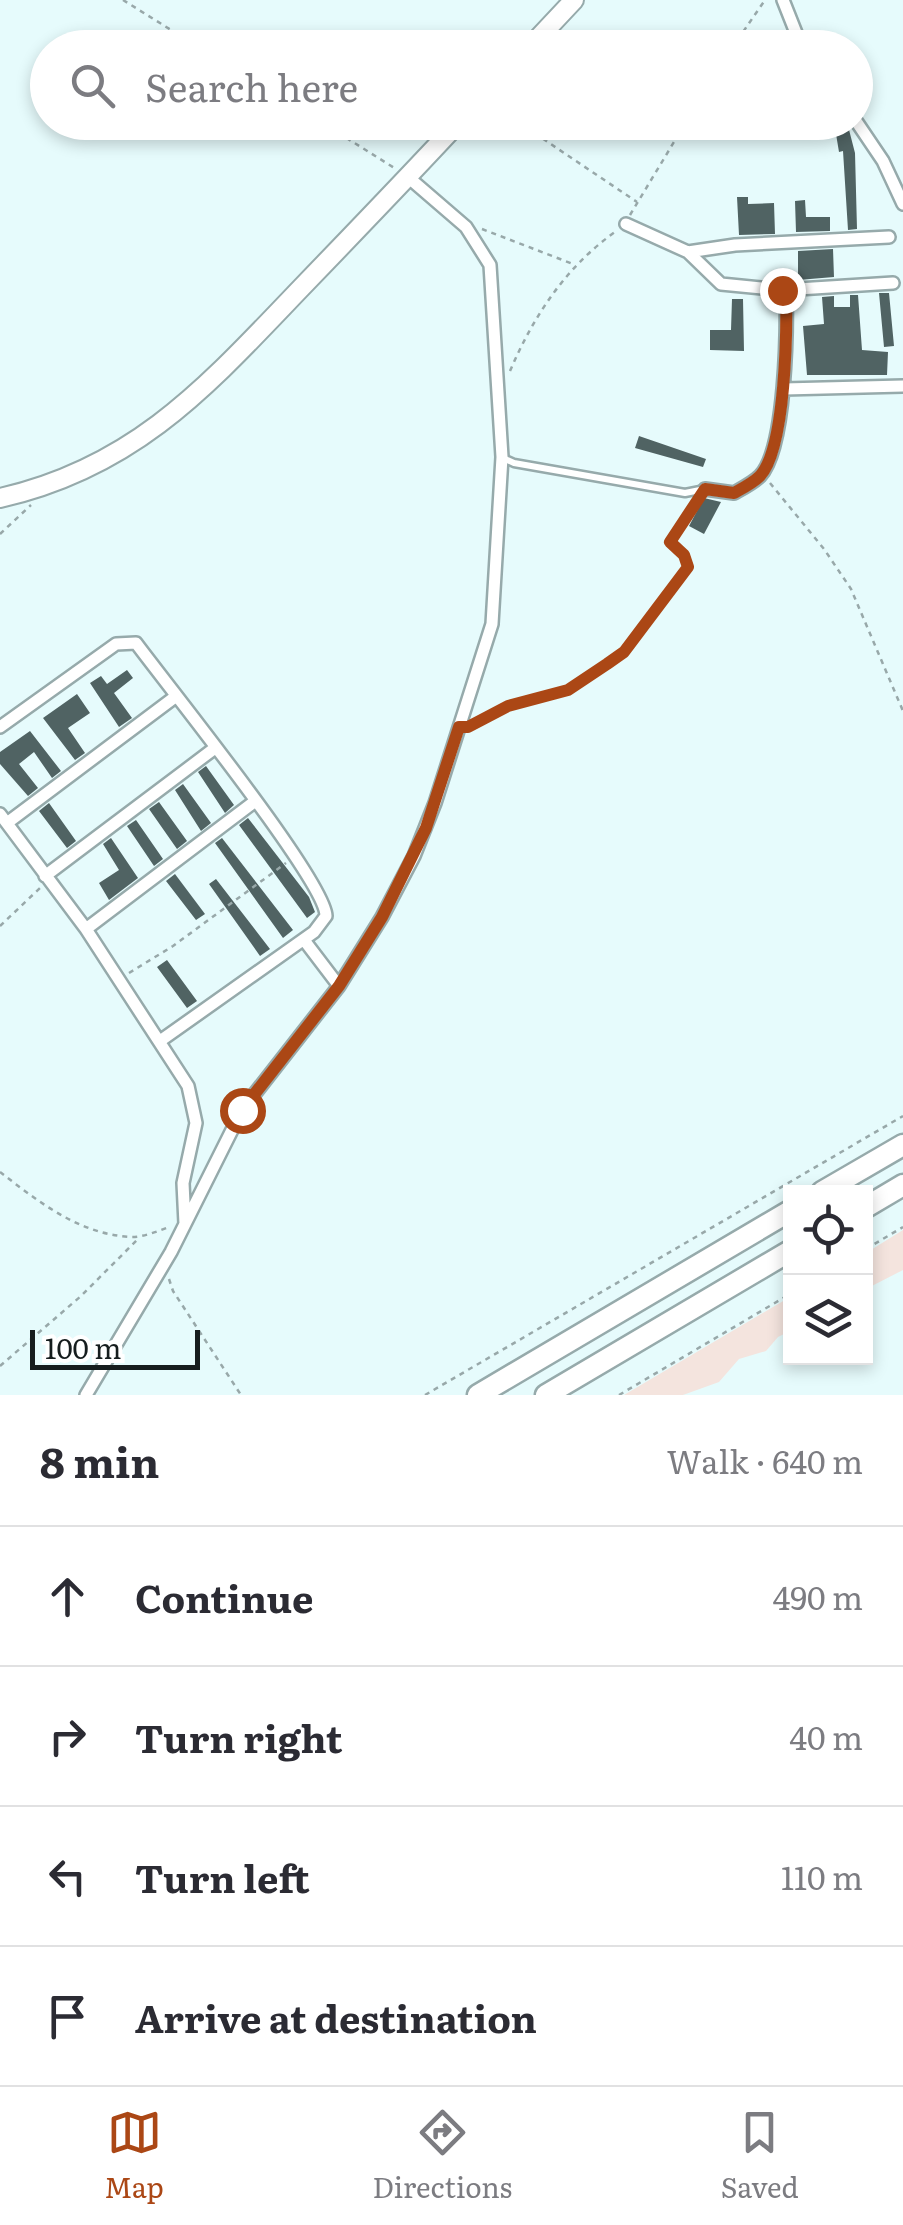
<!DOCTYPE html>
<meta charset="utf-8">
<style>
:root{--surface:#fff;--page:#f2f2f3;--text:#2b2b33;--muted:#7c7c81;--line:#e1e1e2;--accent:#ab4715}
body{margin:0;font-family:Literata,serif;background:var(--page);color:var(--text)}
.controls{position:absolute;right:30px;bottom:30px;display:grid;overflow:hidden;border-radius:0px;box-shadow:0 5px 15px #0003}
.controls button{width:90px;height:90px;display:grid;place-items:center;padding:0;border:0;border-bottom:2px solid var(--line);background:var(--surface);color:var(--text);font:50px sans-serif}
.scale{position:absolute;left:30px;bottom:25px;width:170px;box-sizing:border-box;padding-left:10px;border:5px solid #161d1e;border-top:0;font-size:28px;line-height:35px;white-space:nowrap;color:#161d1e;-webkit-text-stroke:8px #fff;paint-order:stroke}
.stop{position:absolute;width:30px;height:30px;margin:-22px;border:8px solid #ab4715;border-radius:50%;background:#fff}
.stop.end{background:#ab4715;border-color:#fff;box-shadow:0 2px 10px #0008}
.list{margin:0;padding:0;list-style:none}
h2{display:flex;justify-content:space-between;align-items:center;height:130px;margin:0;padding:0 40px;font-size:42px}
h2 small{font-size:32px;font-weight:400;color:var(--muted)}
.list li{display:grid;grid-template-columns:65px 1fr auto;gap:30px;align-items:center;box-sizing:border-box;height:140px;padding:0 40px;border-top:2px solid var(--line)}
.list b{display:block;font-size:38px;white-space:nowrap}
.list em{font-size:32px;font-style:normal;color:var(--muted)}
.icon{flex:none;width:55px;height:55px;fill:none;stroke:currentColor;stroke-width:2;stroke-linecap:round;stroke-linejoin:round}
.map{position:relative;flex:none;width:903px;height:1395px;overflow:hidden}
.search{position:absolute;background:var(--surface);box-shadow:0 5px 15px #0003;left:30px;right:30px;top:30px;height:110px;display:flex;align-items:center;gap:25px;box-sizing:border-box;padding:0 35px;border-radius:55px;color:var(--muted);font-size:38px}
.sheet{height:690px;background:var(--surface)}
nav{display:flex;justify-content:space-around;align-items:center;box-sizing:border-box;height:140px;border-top:2px solid var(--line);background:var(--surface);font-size:28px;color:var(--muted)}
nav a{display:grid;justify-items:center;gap:5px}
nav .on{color:var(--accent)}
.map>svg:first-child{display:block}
.green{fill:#f4e4de}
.building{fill:#506363}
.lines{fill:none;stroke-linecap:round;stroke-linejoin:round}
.service-casing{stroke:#96aaab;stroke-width:11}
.minor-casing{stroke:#96aaab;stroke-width:16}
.primary-casing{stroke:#96aaab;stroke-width:22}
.motorway-casing{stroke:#96aaab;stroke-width:25}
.path{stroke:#98a8a9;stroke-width:2.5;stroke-dasharray:5 5;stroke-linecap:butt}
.service{stroke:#fff;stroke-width:6}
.minor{stroke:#fff;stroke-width:11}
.primary{stroke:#fff;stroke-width:18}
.motorway{stroke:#fff;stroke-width:20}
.route{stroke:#ab4715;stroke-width:12}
</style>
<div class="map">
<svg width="903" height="1395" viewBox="0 0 903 1395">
<rect width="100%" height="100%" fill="#e6fbfc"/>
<!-- green -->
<path class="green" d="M903 1230V1270L866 1289V1253Z
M790 1297V1331L778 1337 766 1351 739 1359 719 1382 683 1395H624Z"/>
<!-- building -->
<path class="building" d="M834 122H847L855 153 857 229 848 230 843 151 839 152Z
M737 197H748V204L774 203 775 234 739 235Z
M805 200 806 217H830V231L796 232 795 201Z
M833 249 834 277 798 280V251Z
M879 293H889L894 346 884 347Z
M850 295H858L862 350 888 352 887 375H807L803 326 824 324 822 297 834 296V307H850Z
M732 299H743L744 351 710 350V330H731Z
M639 436 706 459 703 467 635 448Z
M704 498 721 502 704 534 689 526Z
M127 670 133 678 114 693 132 718 119 727 90 683 101 676 107 684Z
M77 694 90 713 68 728 85 753 75 760 43 718Z
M30 731 61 771 52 778 34 752 19 764 38 788 28 796 0 764V752Z
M206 766 234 805 225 813 198 772Z
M183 784 211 823 201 831 175 790Z
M159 802 187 841 177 849 149 809Z
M49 803 76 841 67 848 39 811Z
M248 818 309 897 315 912 307 918 239 825Z
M136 820 163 859 154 866 127 826Z
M111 838 138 878 109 900 99 883 119 870 103 844Z
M222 838 293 930 283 938 215 843Z
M175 874 205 914 196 920 166 881Z
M216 879 270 949 260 956 209 884Z
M167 960 197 1001 187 1008 157 967Z"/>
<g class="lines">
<defs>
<path id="service" d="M503 458 514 463 685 493 705 489"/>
<path id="minor" d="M783 0 802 48
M856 121 883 161 903 204
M626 224 688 252 735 245 889 237
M688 252 721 284 782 290 893 283
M784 389 903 386
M705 489 734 493C743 488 753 483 760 476 786 449 787 329 786 290
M0 727 116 644 136 643C167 685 326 882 326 916L314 932 160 1041
M0 814 86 929 188 1086 196 1123 183 1183 185 1224
M7 823 175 697
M45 876 215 748
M86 929 254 802
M304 940 339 986
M86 1395 171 1252 242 1110 339 986 382 917 414 856 435 803 492 624 502 457 490 265 466 227 408 177"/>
<path id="primary" d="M529 48 574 0
M0 498C137 467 209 384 301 288 354 233 407 178 459 122"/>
<path id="motorway" d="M822 1192 903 1145
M866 1207 903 1185
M478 1395 790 1211
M546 1395 790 1251"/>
</defs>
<!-- service casing -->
<use href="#service" class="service-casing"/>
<!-- minor casing -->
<use href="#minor" class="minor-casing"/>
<!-- primary casing -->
<use href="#primary" class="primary-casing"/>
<!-- motorway casing -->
<use href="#motorway" class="motorway-casing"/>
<!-- path -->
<path class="path" d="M123 0 200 48
M732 48 765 0
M321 122 396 169
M518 122 637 202
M630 215 686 122
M482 229 573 264
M510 371C534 315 566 267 615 232
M770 483 824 549 851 589 903 711
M0 534 31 505
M472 725 508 706 568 690 624 652 688 567 684 555 670 542 699 499
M0 926 40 888
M129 973 173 946 286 863
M0 1172C39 1202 80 1235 132 1237 144 1237 158 1231 169 1227
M866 1249 903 1227
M169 1279 173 1291 241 1395
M0 1366 81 1296 138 1239
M425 1395 903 1116
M619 1395 790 1294"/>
<!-- service -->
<use href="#service" class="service"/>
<!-- minor -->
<use href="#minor" class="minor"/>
<!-- primary -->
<use href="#primary" class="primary"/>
<!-- motorway -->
<use href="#motorway" class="motorway"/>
</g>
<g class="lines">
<!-- route -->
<path class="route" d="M242 1110 339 986 382 917 426 828 459 727H468L508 706 568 690 607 664 624 652 688 567 684 555 670 542 705 489 734 493C743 488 753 483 760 476 786 448 787 328 786 290H782"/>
</g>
</svg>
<div class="controls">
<button><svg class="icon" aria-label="locate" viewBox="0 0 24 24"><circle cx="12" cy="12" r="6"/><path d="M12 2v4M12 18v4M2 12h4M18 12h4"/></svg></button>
<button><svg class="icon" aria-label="layers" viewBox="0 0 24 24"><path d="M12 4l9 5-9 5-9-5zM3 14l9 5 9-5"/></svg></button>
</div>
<div class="scale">100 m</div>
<div class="stop" style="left:242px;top:1110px"></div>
<div class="stop end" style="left:782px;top:290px"></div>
<div class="search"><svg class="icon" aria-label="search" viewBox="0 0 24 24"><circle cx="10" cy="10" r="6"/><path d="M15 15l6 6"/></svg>Search here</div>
</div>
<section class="sheet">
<h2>8 min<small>Walk · 640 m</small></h2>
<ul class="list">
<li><svg class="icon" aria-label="ahead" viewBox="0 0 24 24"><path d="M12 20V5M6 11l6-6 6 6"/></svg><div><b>Continue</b></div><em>490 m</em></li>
<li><svg class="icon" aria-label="right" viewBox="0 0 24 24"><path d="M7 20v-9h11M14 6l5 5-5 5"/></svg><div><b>Turn right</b></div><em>40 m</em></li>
<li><svg class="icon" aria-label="left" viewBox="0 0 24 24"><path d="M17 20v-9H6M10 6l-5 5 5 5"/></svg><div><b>Turn left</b></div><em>110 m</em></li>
<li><svg class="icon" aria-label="arrive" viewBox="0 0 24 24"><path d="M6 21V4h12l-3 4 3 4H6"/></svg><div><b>Arrive at destination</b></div></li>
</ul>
</section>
<nav>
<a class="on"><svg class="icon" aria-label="map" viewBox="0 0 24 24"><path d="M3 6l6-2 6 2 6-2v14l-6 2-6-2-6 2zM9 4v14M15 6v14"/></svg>Map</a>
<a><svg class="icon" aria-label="directions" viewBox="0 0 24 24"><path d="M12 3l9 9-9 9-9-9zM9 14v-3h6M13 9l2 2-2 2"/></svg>Directions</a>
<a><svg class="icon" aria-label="saved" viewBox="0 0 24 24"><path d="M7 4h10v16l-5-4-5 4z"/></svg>Saved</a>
</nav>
